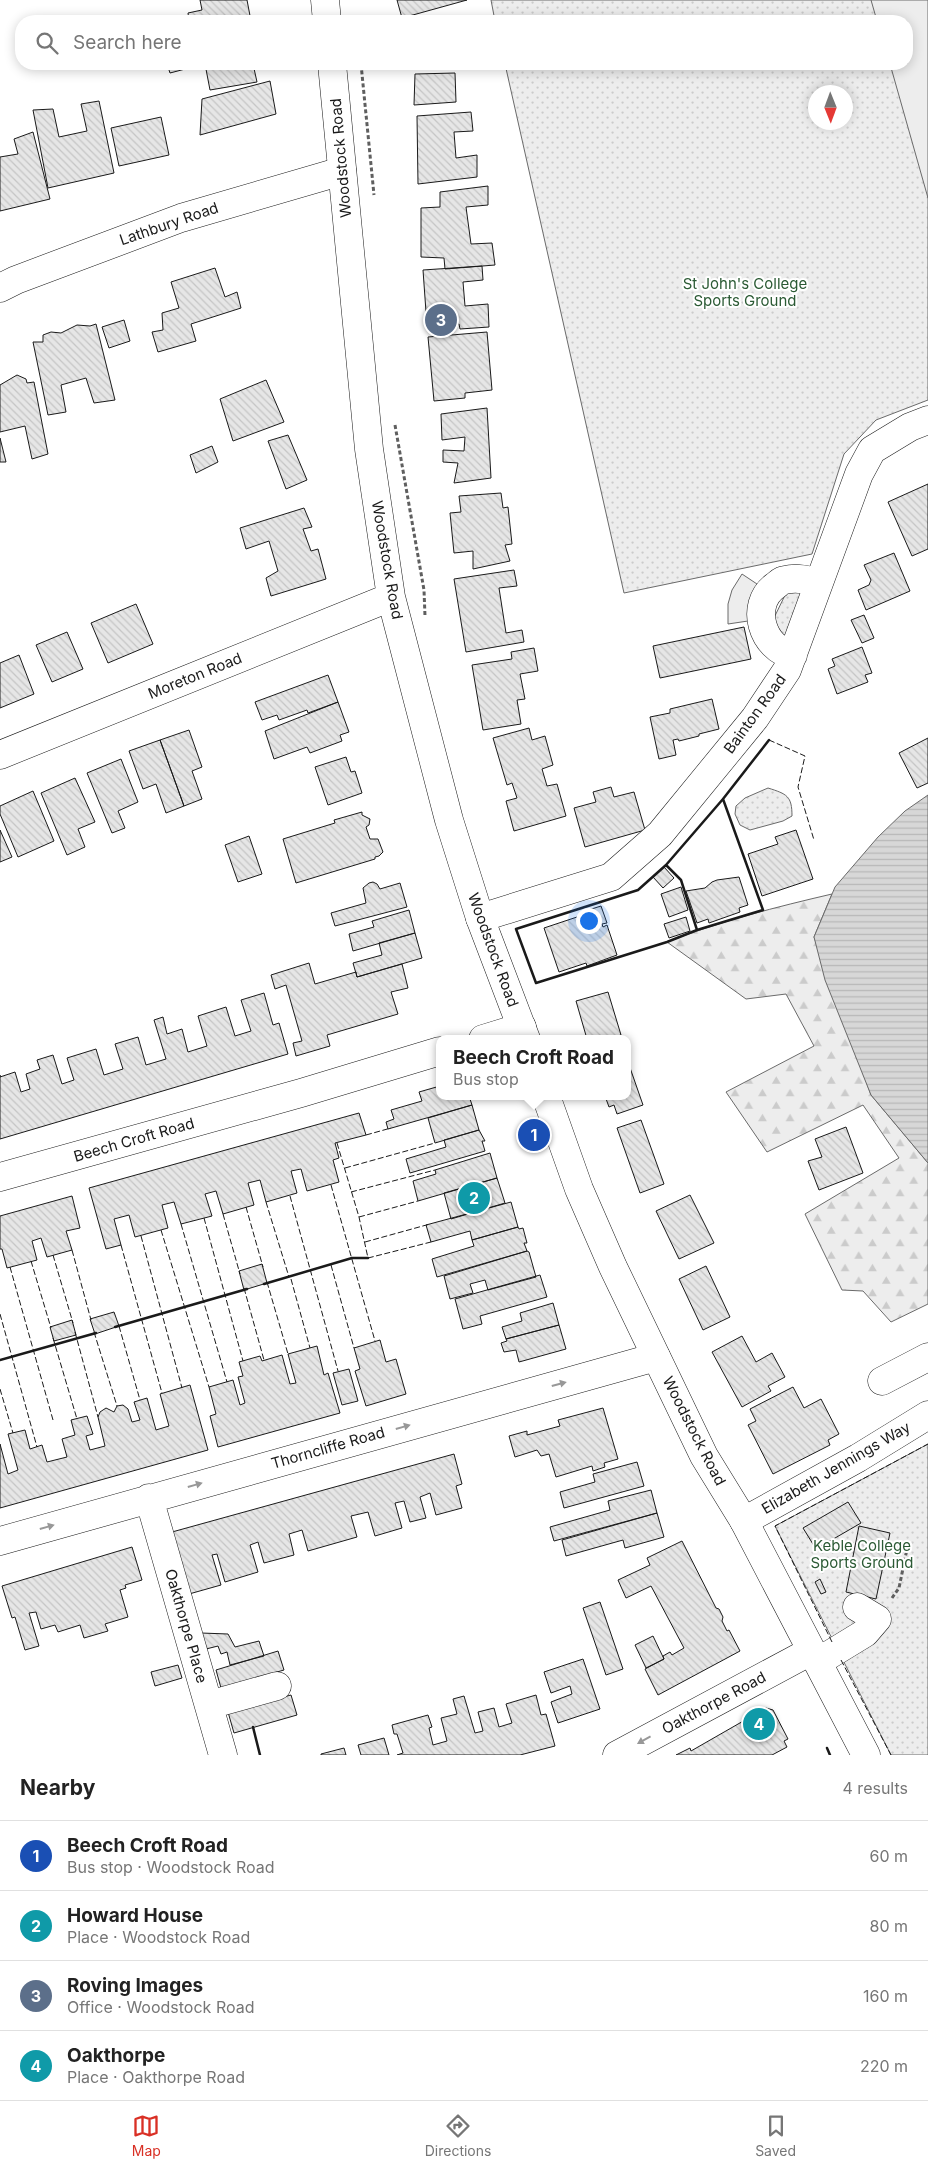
<!DOCTYPE html>
<meta charset="utf-8">
<style>
:root{--surface:#fff;--page:#f2f2f2;--text:#222;--muted:#767676;--line:#e0e0e0;--accent:#d93025}
body{margin:0;font-family:Inter,sans-serif;background:var(--page);color:var(--text)}
.compass{position:absolute;left:808px;top:85px;width:45px;height:45px;border-radius:50%;background:var(--surface);box-shadow:0 2px 12px #0003;rotate:179deg}
.you{position:absolute;left:588px;top:920px;width:18px;height:18px;margin:-12px;border:4px solid #fff;border-radius:50%;background:#1a73e8;box-shadow:0 0 0 8px #1a73e833}
.badge{display:grid;place-items:center;width:32px;height:32px;border-radius:50%;background:var(--accent);color:#fff;font-size:16px;font-weight:700}
.pin{position:absolute;translate:-50% -50%;border:2px solid #fff;box-shadow:0 1px 5px #0006}
.popup{position:absolute;left:436px;top:1035px;width:195px;height:65px;box-sizing:border-box;display:grid;place-content:center;border-radius:10px;background:var(--surface);filter:drop-shadow(0 1px 4px #0005);font-size:16px;white-space:nowrap;color:var(--muted)}
.popup b{font-size:19px;color:var(--text)}
.popup::after{content:'';position:absolute;left:50%;top:100%;margin-left:-10px;border:10px solid transparent;border-top-color:var(--surface)}
.list{margin:0;padding:0;list-style:none}
h2{display:flex;justify-content:space-between;align-items:center;height:65px;margin:0;padding:0 20px;font-size:21px}
h2 small{font-size:16px;font-weight:400;color:var(--muted)}
.list li{display:grid;grid-template-columns:32px 1fr auto;gap:15px;align-items:center;box-sizing:border-box;height:70px;padding:0 20px;border-top:1px solid var(--line)}
.list b{display:block;font-size:19px;white-space:nowrap}
.list p{margin:0;font-size:16px;white-space:nowrap;color:var(--muted)}
.list em{font-size:16px;font-style:normal;color:var(--muted)}
.icon{flex:none;width:28px;height:28px;fill:none;stroke:currentColor;stroke-width:2;stroke-linecap:round;stroke-linejoin:round}
.map{position:relative;flex:none;width:928px;height:1755px;overflow:hidden}
.search{position:absolute;background:var(--surface);box-shadow:0 2px 12px #0003;left:15px;right:15px;top:15px;height:55px;display:flex;align-items:center;gap:12px;box-sizing:border-box;padding:0 18px;border-radius:20px;color:var(--muted);font-size:19px}
.sheet{height:345px;background:var(--surface)}
nav{display:flex;justify-content:space-around;align-items:center;box-sizing:border-box;height:70px;border-top:1px solid var(--line);background:var(--surface);font-size:14px;color:var(--muted)}
nav a{display:grid;justify-items:center;gap:2px}
nav .on{color:var(--accent)}
.map>svg:first-child{display:block}
.grass{fill:url(#grass-dots);stroke:#6a6a6a;fill-rule:evenodd}
.forest{fill:url(#forest-firs);stroke:#6a6a6a}
.built{fill:#ededed;stroke:#6a6a6a}
.water{fill:url(#water-rules);stroke:#6a6a6a}
.building{fill:url(#building-back-hatch);stroke:#1a1a1a}
.lines{fill:none;stroke-linecap:round;stroke-linejoin:round}
.minor-casing{stroke:#1a1a1a;stroke-width:29}
.major-casing{stroke:#1a1a1a;stroke-width:29}
.path{stroke:#5f5f5f;stroke-width:3;stroke-dasharray:4 2.5;stroke-linecap:butt}
.minor{stroke:#fff;stroke-width:28}
.major{stroke:#fff;stroke-width:28}
.fence{stroke:#1a1a1a;stroke-width:1;stroke-dasharray:6 2.5;stroke-linecap:butt}
.wall{stroke:#1a1a1a;stroke-width:2.5}
.oneway{fill:#989898}
.labels{text-anchor:middle;stroke-width:4;stroke-linejoin:round;paint-order:stroke}
.street-label{font-size:15px;fill:#1a1a1a;stroke:#fff}
.park-label{font-size:15px;fill:#2b5a34;stroke:#fff}
</style>
<div class="map">
<svg width="928" height="1755" viewBox="0 0 928 1755">
<defs>
<pattern id="grass-dots" width="8" height="8" patternUnits="userSpaceOnUse" patternTransform="scale(1.25)"><rect width="8" height="8" fill="#ededed"/><path d="M2 2h.1M6 6h.1" fill="none" stroke="#cbcbcb" stroke-width="1.8" stroke-linecap="round"/></pattern>
<pattern id="forest-firs" width="22" height="20" patternUnits="userSpaceOnUse" patternTransform="scale(1.25)"><rect width="22" height="20" fill="#ededed"/><path d="M5 1l3.5 6h-7zM16 11l3.5 6h-7z" fill="#cbcbcb"/></pattern>
<pattern id="water-rules" width="6" height="5" patternUnits="userSpaceOnUse" patternTransform="scale(1.25)"><rect width="6" height="5" fill="#d7d7d7"/><path d="M0 2.5h6" fill="none" stroke="#b8b8b8"/></pattern>
<pattern id="building-back-hatch" width="6" height="6" patternUnits="userSpaceOnUse" patternTransform="scale(1.25)"><rect width="6" height="6" fill="#e6e6e6"/><path d="M-1 5l2 2M0 0l6 6M5-1l2 2" fill="none" stroke="#c5c5c5"/></pattern>
</defs>
<rect width="100%" height="100%" fill="#fff"/>
<!-- grass -->
<path class="grass" d="M491 0H928V400L876 420 844 454 812 554 624 593 505 64H907V21H495ZM816 92H846V122H816Z
M789 587 806 592 789 639 771 624Z
M768 788C787 794 792 796 792 816L783 821 750 830 740 825 735 814 736 806 745 798Z
M928 1444V1755H891L775 1526Z"/>
<!-- forest -->
<path class="forest" d="M832 894 814 937 871 1095 928 1163V1304L891 1322 863 1291 842 1290 805 1214 899 1158 863 1105 767 1152 726 1092 814 1046 786 994 746 999 667 942C721 921 776 907 832 894Z"/>
<!-- built -->
<path class="built" d="M871 0H928V198L890 64H907V21H877Z
M742 574 757 584 748 621 728 624V604L732 590Z"/>
<!-- water -->
<path class="water" d="M928 795V1163L871 1095 825 980 814 937 835 887 878 837 905 811Z"/>
<!-- building -->
<path class="building" d="M200 0H247L251 21H189L188 13 202 10Z
M397 0H467L402 18Z
M167 64H189V68L170 73Z
M205 64H253L257 82 210 90Z
M455 73 456 102 414 105 415 74Z
M270 81 276 114 200 135 202 99Z
M99 101 114 173 48 188 33 110 53 109 59 137 87 131 81 104Z
M471 112 473 131 454 132 456 158 477 155V177L418 184 417 116Z
M161 117 169 155 119 166 111 128Z
M33 132 50 199 0 211V157L18 154 14 139Z
M488 186V205L466 207 471 244 492 243 495 265 445 269 444 258 421 257V208L440 207V192Z
M482 266 483 280 463 282 465 306 488 304 489 327 460 329 459 324 427 326 423 270Z
M215 268 225 297 237 292 241 308 191 324 196 341 158 352 152 332 163 330 162 313 179 308 171 282Z
M124 320 130 341 109 348 102 327Z
M96 324 115 400 94 403 86 378 61 385 66 412 48 415 33 342H43V335L51 332 61 333 77 325 90 326Z
M487 332 492 390 465 393V398L434 401 428 337Z
M17 375 26 379 27 383 34 382 48 454 32 459 25 426 0 432V385Z
M266 380 284 422 233 441 220 399Z
M487 408 491 478 454 483 458 463 443 462V450L464 451 465 437 442 440 441 414Z
M288 435 307 480 286 489 268 441Z
M0 438 6 462H0Z
M212 446 218 462 196 473 190 455Z
M928 484V549L912 556 888 502Z
M501 493 503 508 508 507 512 544 505 545 510 561 473 569V551L454 553 450 513 461 512 459 496Z
M304 508 312 527 303 529 311 551 318 549 326 579 271 596 266 578 278 571 269 541 246 549 240 528Z
M894 553 910 591 866 610 858 590 869 585 871 580 864 565Z
M514 570 517 586 499 588 506 633 522 630 524 642 466 652 454 579Z
M136 604 153 644 108 663 91 623Z
M864 615 874 638 862 643 851 620Z
M744 627 751 659 660 678 653 646Z
M67 632 83 669 52 682 36 645Z
M862 647 872 673 865 675 868 682 837 694 828 669 835 666 832 659Z
M534 648 538 671 520 674 525 699 517 700 521 724 483 730 472 665 512 659 511 652Z
M19 655 34 694 0 708V663Z
M328 675 338 702 308 713 307 710 279 720 277 715 262 720 255 702Z
M712 699 719 729 699 734V736L679 741 678 739 673 740 676 755 659 759 650 717 670 713V709Z
M338 702 349 732 340 735 342 741 310 753 307 747 274 759 265 731Z
M529 728 532 740 545 736 553 765 542 769 547 786 557 784 566 816 514 831 506 801 517 798 512 783 507 785 493 738Z
M189 730 202 767 192 771 202 799 184 806 160 740Z
M928 738V783L917 788 899 753Z
M160 740 184 806 166 813 156 784 143 789 129 751Z
M346 757 351 772 355 771 362 793 328 805 315 767Z
M121 759 138 802 118 811 125 828 112 833 87 773Z
M75 778 95 822 78 829 85 847 67 855 41 793Z
M611 787 614 797 634 792 645 830 585 847 574 808 596 802 593 792Z
M33 791 54 841 18 857 0 814V806Z
M362 812V815L370 819 369 825 366 827 370 839H378L383 852 379 856 375 857V859L296 883 283 839 335 823 334 820Z
M0 830 12 857 0 862Z
M796 830 813 879 762 896 748 854 778 844 775 837Z
M249 836 262 874 238 882 225 845Z
M664 867 674 878 663 888 653 877Z
M739 877 748 905 739 908 740 912 709 923 708 919 697 923 686 891 705 888 712 882 717 880Z
M373 882 377 884 380 889 400 883 407 907 335 926 331 913 366 903 363 888 369 883Z
M681 887 688 910 669 917 661 894Z
M601 906 607 923 602 924 603 927 607 925 617 955 587 966 586 963 559 972 544 928 577 917 579 923 585 921 582 912Z
M409 910 415 933 353 951 349 934 374 927 372 921Z
M686 917 690 931 669 938 664 924Z
M415 933 422 958 357 977 353 963 382 955 379 943Z
M309 963 315 984 356 972 357 977 402 964 408 988 391 992 398 1014 327 1035 330 1046 296 1056 293 1043 302 1041 286 985 275 989 271 975Z
M608 992 621 1035 607 1039H587L576 1001Z
M264 993 273 1025 279 1023 288 1054 0 1139V1075V1077L15 1072 21 1092 30 1089 26 1074 40 1069 37 1060 53 1055 62 1084 74 1080 67 1058 96 1049 104 1075 123 1069 115 1044 138 1037 146 1065 166 1059 154 1020 163 1017 167 1034 182 1029 188 1052 207 1046 198 1016 226 1007 235 1036 251 1031 241 1000Z
M628 1062 643 1105 617 1114 614 1105 609 1107 605 1096H628Z
M440 1086V1096H469L472 1105 388 1129 386 1122 394 1119 391 1110 422 1101 419 1092Z
M472 1105 479 1130 435 1143 428 1118Z
M359 1113 366 1135 335 1143 339 1158 333 1160 339 1182 307 1191 301 1169 291 1171 297 1193 266 1202 260 1180 248 1183 254 1205 223 1214 216 1191 205 1194 212 1216 181 1224 174 1202 162 1205 168 1228 135 1237 129 1215 114 1219 121 1245 106 1249 89 1188Z
M641 1120 664 1184 640 1193 617 1128Z
M846 1127 863 1173 819 1190 808 1161 822 1157 815 1139Z
M479 1130 485 1141H482L485 1151 410 1173 406 1159 446 1147 444 1140Z
M490 1153 497 1178 418 1201 413 1181 436 1174 435 1170Z
M497 1178 505 1203 451 1219 444 1193Z
M690 1195 714 1243 679 1259 656 1211Z
M72 1196 80 1228 66 1231 72 1250 47 1257 41 1238 32 1241 37 1260 7 1268 2 1249H0V1216Z
M511 1202 518 1227 472 1240 470 1231 431 1242 426 1225Z
M518 1227 519 1229 523 1228 527 1243H524L527 1251 437 1277 432 1259 474 1246 472 1240Z
M527 1251 529 1252 536 1277 488 1290 485 1280 470 1284 473 1293 450 1299 444 1276Z
M262 1264 267 1283 244 1290 239 1271Z
M706 1266 730 1317 703 1330 679 1279Z
M540 1275 547 1297 480 1316 482 1324 463 1329 455 1299Z
M553 1303 559 1325 506 1339 502 1327 522 1321 520 1313Z
M114 1312 119 1326 95 1334 90 1319Z
M72 1320 76 1335 54 1341 50 1327Z
M559 1325 566 1349 519 1362 516 1350 504 1352 501 1343 507 1341 506 1339Z
M742 1336 756 1362 772 1353 785 1377 768 1386 771 1391 742 1407 712 1352Z
M380 1340 386 1362 396 1359 406 1394 366 1406 355 1371 360 1369 354 1348Z
M317 1346 324 1375 328 1373 340 1413 218 1447 210 1416 216 1414 209 1387 233 1380 240 1405 245 1403 238 1377 243 1376 239 1362 260 1356 262 1361 282 1355 290 1384 296 1383 288 1354Z
M349 1369 358 1401 342 1405 333 1373Z
M190 1385 208 1450 0 1508V1444L8 1474 18 1470 8 1434 25 1430 30 1449 42 1445 47 1462 67 1457 62 1439 75 1435 71 1420 87 1416 93 1434 86 1436 90 1450 105 1446 98 1417 100 1412 106 1408 114 1412 117 1406 123 1405 128 1409 132 1422 140 1420 134 1402 147 1398 156 1430 169 1426 160 1394Z
M793 1387 804 1408 821 1399 839 1434 828 1440 830 1445 773 1474 748 1425 756 1421 750 1409Z
M603 1408 618 1459 604 1463 605 1467 593 1471 592 1466 556 1477 549 1454 541 1456 537 1450 515 1457 509 1436 527 1431V1435L560 1426 558 1420Z
M454 1454 462 1484 456 1486 462 1508 436 1515 430 1493 420 1497 426 1518 410 1522 404 1501 395 1503 402 1528 375 1536 368 1512 351 1516 357 1537 308 1551 302 1530 289 1534 294 1555 264 1563 258 1542 250 1545 258 1572 225 1582 217 1554 212 1555 221 1585 189 1594 172 1532Z
M637 1462 644 1486 564 1508 560 1492 595 1482 593 1474Z
M651 1490 657 1513 554 1541 550 1527 610 1510 608 1501Z
M848 1502 861 1523 816 1549 803 1528Z
M657 1513 664 1537 625 1548 623 1540 566 1556 562 1540Z
M859 1526 890 1533 876 1599 846 1592Z
M682 1541 716 1608 719 1609 723 1617 722 1621 727 1631 729 1630 740 1651 658 1695 645 1669 664 1659 663 1656 670 1652 672 1655 684 1648 651 1586 626 1598 618 1580 650 1565 647 1558Z
M132 1547 142 1580 125 1585 126 1588 120 1590 128 1617 105 1624 108 1631 84 1638 80 1625 58 1632 55 1625 41 1629 36 1612 29 1613 39 1646 25 1650 15 1617 12 1618 2 1586Z
M820 1579 826 1592 821 1594 815 1582Z
M600 1602 623 1669 606 1675 583 1608Z
M201 1633 228 1634 235 1647 259 1641 264 1656 230 1665 227 1652 221 1654 218 1646 206 1649Z
M653 1636 664 1659 646 1668 635 1645Z
M278 1651 284 1670 221 1688 216 1670Z
M583 1659 600 1709 558 1723 551 1702 572 1694 570 1686 551 1693 544 1672Z
M178 1665 182 1678 155 1686 151 1672Z
M291 1695 297 1715 234 1733 228 1712Z
M536 1695 541 1715 546 1714 555 1746 520 1755H397L403 1753 397 1734H394L392 1725 428 1715 432 1727 429 1728 433 1745 447 1741 441 1718 457 1714 453 1699 464 1696 475 1733 483 1731 478 1712 494 1708 499 1727 512 1723 506 1704Z
M766 1708 773 1710 788 1739 784 1741 787 1747 772 1755H676L690 1748 691 1751Z
M384 1738 389 1755H361L358 1745Z
M344 1748 346 1755H321V1754Z"/>
<g class="lines">
<defs>
<path id="minor" d="M0 288 16 280 181 218 342 171
M793 655C762 649 749 605 775 586 778 584 781 580 785 580 797 577 808 580 819 583
M480 918 611 877 660 834 755 718 787 670 859 474 872 450 910 427 928 420
M483 1039 522 1027
M0 1177 301 1093 440 1051
M882 1381 928 1357
M149 1498 223 1755
M744 1521 858 1458 928 1415
M0 1541 656 1357
M829 1655 865 1633 877 1619 857 1607
M209 1705 277 1686
M617 1755 811 1651"/>
<path id="major" d="M325 0 327 21
M332 64 369 449 391 597 449 820 480 918 526 1039
M0 755 391 597
M546 1096 579 1189 613 1267 704 1456 744 1521 866 1755"/>
</defs>
<!-- minor casing -->
<use href="#minor" class="minor-casing"/>
<!-- major casing -->
<use href="#major" class="major-casing"/>
<!-- path -->
<path class="path" d="M361 64 374 195
M395 425 424 590 425 616
M892 1598 899 1588 908 1544"/>
<!-- minor -->
<use href="#minor" class="minor"/>
<!-- major -->
<use href="#major" class="major"/>
<!-- fence -->
<path class="fence" d="M769 740 805 756 798 787 814 840
M366 1135 391 1128
M337 1143 359 1217 368 1258 431 1242
M345 1168 435 1143
M331 1185 375 1341
M351 1192 435 1170
M290 1196 338 1371
M266 1202 289 1277
M246 1207 263 1267
M223 1214 240 1274
M359 1217 418 1201
M204 1218 243 1361
M181 1224 227 1382
M161 1230 209 1387
M141 1236 182 1388
M365 1242 430 1224
M121 1245 162 1393
M72 1250 91 1320
M53 1255 73 1323
M31 1261 51 1328
M331 1265 354 1348
M10 1267 53 1420
M291 1279 310 1348
M267 1282 288 1354
M244 1288 264 1360
M0 1314 37 1447
M119 1326 140 1400
M75 1332 98 1417
M94 1332 117 1406
M53 1338 77 1419
M0 1389 13 1433
M832 1642 775 1526 928 1444
M841 1660 891 1755"/>
<!-- wall -->
<path class="wall" d="M723 799 763 910 697 930 681 880 666 865Z
M723 799 769 740
M666 865 681 880 697 930 667 942 536 983 516 929 638 890Z
M264 1284 352 1258H368
M115 1327 247 1289
M0 1360 96 1333
M253 1727 260 1755
M827 1748 830 1755"/>
</g>
<!-- one-way arrows -->
<defs><path id="oneway-solid" d="M-6-.8H1V-3.2L6.5 0L1 3.2V.8H-6Z" transform="scale(1.25)"/></defs>
<g class="oneway">
<use href="#oneway-solid" transform="translate(559 1384) rotate(-15)"/>
<use href="#oneway-solid" transform="translate(403 1427) rotate(-16)"/>
<use href="#oneway-solid" transform="translate(195 1485) rotate(-16)"/>
<use href="#oneway-solid" transform="translate(47 1527) rotate(-16)"/>
<use href="#oneway-solid" transform="translate(644 1740) rotate(151)"/>
</g>
<g class="labels">
<!-- street labels -->
<g class="street-label">
<text transform="translate(341 158) rotate(-95)" y="5">Woodstock Road</text>
<text transform="translate(169 224) rotate(-19)" y="5">Lathbury Road</text>
<text transform="translate(387 560) rotate(80)" y="5">Woodstock Road</text>
<text transform="translate(195 676) rotate(-22)" y="5">Moreton Road</text>
<text transform="translate(755 714) rotate(-54)" y="5">Bainton Road</text>
<text transform="translate(493 950) rotate(70)" y="5">Woodstock Road</text>
<text transform="translate(134 1140) rotate(-16)" y="5">Beech Croft Road</text>
<text transform="translate(694 1431) rotate(63)" y="5">Woodstock Road</text>
<text transform="translate(328 1448) rotate(-16)" y="5">Thorncliffe Road</text>
<text transform="translate(836 1468) rotate(-30)" y="5">Elizabeth Jennings Way</text>
<text transform="translate(186 1626) rotate(74)" y="5">Oakthorpe Place</text>
<text transform="translate(714 1703) rotate(-28)" y="5">Oakthorpe Road</text>
</g>
<!-- park labels -->
<g class="park-label">
<text x="745" y="289">St John's College<tspan x="745" dy="17">Sports Ground</tspan></text>
<text x="862" y="1551">Keble College<tspan x="862" dy="17">Sports Ground</tspan></text>
</g>
</g>
</svg>
<svg class="compass" viewBox="-18 -18 36 36"><path d="M0-13l5 13h-10z" fill="#e53935"/><path d="M0 13l5-13h-10z" fill="#767676"/></svg>
<div class="you"></div>
<div class="pin badge" style="left:534px;top:1135px;background:#1a4fb4">1</div>
<div class="popup"><b>Beech Croft Road</b>Bus stop</div>
<div class="pin badge" style="left:474px;top:1198px;background:#0f9aa8">2</div>
<div class="pin badge" style="left:441px;top:320px;background:#5c6f8a">3</div>
<div class="pin badge" style="left:759px;top:1724px;background:#0f9aa8">4</div>
<div class="search"><svg class="icon" aria-label="search" viewBox="0 0 24 24"><circle cx="10" cy="10" r="6"/><path d="M15 15l6 6"/></svg>Search here</div>
</div>
<section class="sheet">
<h2>Nearby<small>4 results</small></h2>
<ul class="list">
<li><span class="badge" style="background:#1a4fb4">1</span><div><b>Beech Croft Road</b><p>Bus stop · Woodstock Road</p></div><em>60 m</em></li>
<li><span class="badge" style="background:#0f9aa8">2</span><div><b>Howard House</b><p>Place · Woodstock Road</p></div><em>80 m</em></li>
<li><span class="badge" style="background:#5c6f8a">3</span><div><b>Roving Images</b><p>Office · Woodstock Road</p></div><em>160 m</em></li>
<li><span class="badge" style="background:#0f9aa8">4</span><div><b>Oakthorpe</b><p>Place · Oakthorpe Road</p></div><em>220 m</em></li>
</ul>
</section>
<nav>
<a class="on"><svg class="icon" aria-label="map" viewBox="0 0 24 24"><path d="M3 6l6-2 6 2 6-2v14l-6 2-6-2-6 2zM9 4v14M15 6v14"/></svg>Map</a>
<a><svg class="icon" aria-label="directions" viewBox="0 0 24 24"><path d="M12 3l9 9-9 9-9-9zM9 14v-3h6M13 9l2 2-2 2"/></svg>Directions</a>
<a><svg class="icon" aria-label="saved" viewBox="0 0 24 24"><path d="M7 4h10v16l-5-4-5 4z"/></svg>Saved</a>
</nav>
